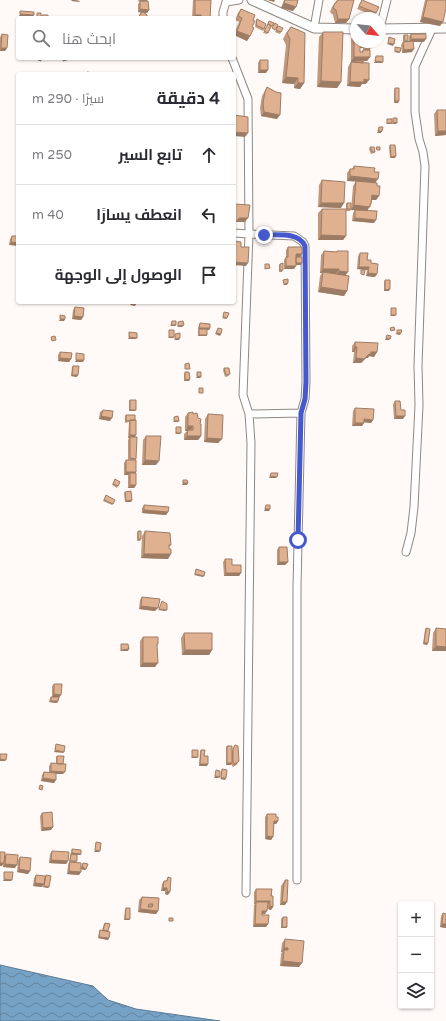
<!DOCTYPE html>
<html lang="ar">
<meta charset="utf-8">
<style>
:root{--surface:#fff;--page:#f2f2f3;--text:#2b2b33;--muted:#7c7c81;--line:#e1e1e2}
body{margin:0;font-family:"Varela Round",Cairo,sans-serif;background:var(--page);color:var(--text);direction:rtl}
.controls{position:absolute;right:12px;bottom:12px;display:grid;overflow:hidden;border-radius:4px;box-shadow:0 1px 3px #0004}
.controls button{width:36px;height:36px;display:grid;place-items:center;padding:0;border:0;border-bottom:1px solid var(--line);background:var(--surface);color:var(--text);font:20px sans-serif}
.compass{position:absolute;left:350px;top:12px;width:36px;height:36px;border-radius:50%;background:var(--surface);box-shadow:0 1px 3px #0004;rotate:117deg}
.stop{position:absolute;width:12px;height:12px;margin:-9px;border:3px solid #4559cd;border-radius:50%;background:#fff}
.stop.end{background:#4559cd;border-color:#fff;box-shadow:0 1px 4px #0008}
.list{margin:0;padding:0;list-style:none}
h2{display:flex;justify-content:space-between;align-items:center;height:52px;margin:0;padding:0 16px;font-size:17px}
h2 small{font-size:13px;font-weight:400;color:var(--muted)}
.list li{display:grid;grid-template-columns:26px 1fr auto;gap:12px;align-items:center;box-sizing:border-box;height:60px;padding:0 16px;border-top:1px solid var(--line)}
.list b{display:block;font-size:15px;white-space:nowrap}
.list em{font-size:13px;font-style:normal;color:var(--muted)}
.icon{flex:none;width:22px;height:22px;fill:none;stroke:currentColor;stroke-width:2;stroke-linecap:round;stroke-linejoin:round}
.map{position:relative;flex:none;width:446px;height:1021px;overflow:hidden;direction:ltr}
.search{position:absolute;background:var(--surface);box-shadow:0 1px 3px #0004;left:16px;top:16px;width:220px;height:44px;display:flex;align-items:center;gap:10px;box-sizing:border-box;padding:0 14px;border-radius:4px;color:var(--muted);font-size:15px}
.panel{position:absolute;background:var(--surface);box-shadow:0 1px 3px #0004;left:16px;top:72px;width:220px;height:232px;border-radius:4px;direction:rtl}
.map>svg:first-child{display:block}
.water{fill:url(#water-waves);stroke:#5d7b93}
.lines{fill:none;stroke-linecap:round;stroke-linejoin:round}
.minor-casing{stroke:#8e8883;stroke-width:9}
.tertiary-casing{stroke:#8e8883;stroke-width:11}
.minor{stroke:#fff;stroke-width:7}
.tertiary{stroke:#fff;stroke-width:9}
.wall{fill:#c1987c;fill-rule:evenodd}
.shaded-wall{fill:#9d7c65}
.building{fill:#e0b190;stroke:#9d7c65;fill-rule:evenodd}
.route{stroke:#4559cd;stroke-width:5}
</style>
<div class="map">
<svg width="446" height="1021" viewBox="0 0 446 1021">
<defs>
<pattern id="water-waves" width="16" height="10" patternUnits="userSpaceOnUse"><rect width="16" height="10" fill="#76a2c5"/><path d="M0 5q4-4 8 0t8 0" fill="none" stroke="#61849f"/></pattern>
</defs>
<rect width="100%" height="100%" fill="#fffaf7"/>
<!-- water -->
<path class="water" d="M0 965 93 986 108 1000 136 1009 220 1021H0Z"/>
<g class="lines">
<defs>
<path id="minor" d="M223 18V12L226 2 239 0
M314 28 319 0
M380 28 387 0
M232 58 248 99 249 234 294 236 303 242 305 246 306 382 305 399 301 413 297 587V880
M234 233 249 234 243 395 249 414 251 443 246 893
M249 414 301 413
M406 552 411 533 414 507 419 405 418 366 425 166 423 152 419 139 415 112V66L432 29"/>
<path id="tertiary" d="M252 0 314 28 356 29
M380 29 446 28"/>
</defs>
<!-- minor casing -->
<use href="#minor" class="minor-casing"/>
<!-- tertiary casing -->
<use href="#tertiary" class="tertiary-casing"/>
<!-- minor -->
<use href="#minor" class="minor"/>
<!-- tertiary -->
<use href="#tertiary" class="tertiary"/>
</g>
<!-- wall -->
<path class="wall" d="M138 0H147L146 1 149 10 147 13H145L147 18H139V16L142 13 138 12V4L140 2H139Z
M193 0H211L210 18H192Z
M284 0H298L293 11 281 8Z
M337 0 349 19 346 23H335L333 15 330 12 332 7Z
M362 0 376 13 374 16 357 9Z
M425 0H446L440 26 420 22Z
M241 9 253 20 250 36 247 41 234 35V34L239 22 235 20 238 13Z
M257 19 264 29 263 31 255 27 256 20Z
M268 23 272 26 267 34 263 33Z
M278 26 281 32 280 34 275 32Z
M291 27 304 83 300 89 294 88V84L282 83 286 45 283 39 286 33Z
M323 32 341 82 337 88 317 87 319 37Z
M2 34 7 48 5 51H0V37Z
M411 34 424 42H413L412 52 402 53 401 45 403 42V36L404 35 407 42H409V36Z
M354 35 356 42H370V57L367 61H363L366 84H362L360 87 347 86 348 67 351 62H353H351V39ZM360 43V48H363V50L361 52H360L358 44H359Z
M260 60 266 73H258V63Z
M267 87 277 119 261 116 260 108 262 96Z
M395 88 398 103H394V90Z
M437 110 446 135 435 136 434 114Z
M390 145 395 158H390L389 147Z
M370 147 375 152 374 153 371 154 369 149Z
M354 166 374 172 376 183 377 186 379 196 376 200H372L371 204 367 211 374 223 352 221 353 213 355 210H351L353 186 356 181H347V173L350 169H352Z
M322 180 341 208 318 207 319 185Z
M347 203 351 209 350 211H346V236L343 240H318V213L322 209H346V204Z
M12 236H18L9 245 10 239Z
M288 247 302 254 300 257 301 265H296L294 269H284V260L286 257V250Z
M324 251 337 252V251L346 275 347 291 344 296 318 292 320 276 322 273H320L321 255Z
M360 253 371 263 375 277 366 276 367 270 357 269 358 256Z
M280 264 283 270 282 272H279V265Z
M385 280 389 291H384V282Z
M75 307 83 317 81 320 72 319 73 310Z
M200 323 210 328 209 330H207V335L206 336H198V330L199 329H198L199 325Z
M355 342 377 352 374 357 369 356 368 358H366L361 363H353L354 352H352V346Z
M60 352 71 359 69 362 58 361V355Z
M73 366 77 377 71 376 72 367Z
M224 368 229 376 225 377 223 370Z
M185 372 190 379 189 381H184V374Z
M130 400 135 411H129V401Z
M395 401 401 410 403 419H394L393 404Z
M355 408 373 420 371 423 364 422 362 426H352L353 411Z
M103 410 110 421 99 419 100 412Z
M188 413 193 414 198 418 200 424 201 436 198 440H184V434L187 431H185V417Z
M208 414 222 439 218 443 204 442 205 419Z
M126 415H135L136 485 134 488H128V475H124V463L126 460H128V440L129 438H128L129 422 125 423V416Z
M146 436 156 465H142L143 440Z
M115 479 120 482 117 488 112 485Z
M125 492 132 500 131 502H125L124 493Z
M106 495 113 504 112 505 103 501Z
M144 505 168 512 166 515 142 513V508Z
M138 531 141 539 140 541H137V533Z
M145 531 171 545 169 547 168 559 141 558 142 536Z
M279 547 288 562 285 565H277V550Z
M225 559 241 573 239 576H224L223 562Z
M142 597 155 611 139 609 140 600Z
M426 628 428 643 427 645 423 644 425 630Z
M436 628 446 629V651H432L433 633Z
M184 633 212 650 209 655H182L181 638Z
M143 637 158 644 157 646 155 667H140V641Z
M54 684 59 698 57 703 49 702 50 698 51 697H52V686Z
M235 745 237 764 233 767 231 764 226 765V748L227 746 232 751Z
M201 750 204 756 207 766H199L200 751Z
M57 756 63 774H56L54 783 41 781 42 775 44 772H49V766L51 763 56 764V757Z
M42 813 53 827 51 830 41 831 40 816Z
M267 814 276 817 278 821 276 824H274L273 837 271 840 265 839V817Z
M72 849 81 854 80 855H77V861L76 862 81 867 83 863 86 869 85 870 81 869 79 875 67 874 68 865 69 862 70 856Z
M52 851 68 861 66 864 49 863 50 854Z
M0 852 5 856 6 854 15 868 3 867V864L2 866H0Z
M20 857 30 871 28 874 17 872 18 860Z
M36 875 44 884 45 877 46 875 48 888 43 887 44 884 42 887 33 886 34 878Z
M168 877V895L165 894V891H161L162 884 164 881H166Z
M285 880V905H280L281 886Z
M256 889H272L271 910 268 909V904H267L265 914H262L268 924 266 927H253L254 905 255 904H254V892Z
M142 897 159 898 158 911 156 914 138 912 139 900Z
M126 908 130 919 129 920H124L125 909Z
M443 913 446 914V928L440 927 441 916Z
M283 917 287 927 286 928H281V919Z
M105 923 108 931V940L98 938 99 932 100 930 102 931 104 924Z
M285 939 299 967 280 966 281 954 282 952H281L282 943Z"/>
<!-- shaded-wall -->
<path class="shaded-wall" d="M72 0H76L80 1 79 2 71 1Z
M267 0H275L274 2Z
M284 3 296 7 293 11 281 8Z
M140 9 149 10 147 13 138 12Z
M20 14 34 15 33 16H19Z
M195 15H201L199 18H192Z
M423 17 443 22 440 26 420 22Z
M338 19H349L346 23H335Z
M237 31 250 36 247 41 234 35Z
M411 39H426L424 42H409Z
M363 43H366L363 48H360Z
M388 43 394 44 393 46 387 44Z
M1 48H7L5 51H0Z
M414 49 412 52 402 53 404 50Z
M395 51 400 52 399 53 394 52Z
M354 57H370L367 61 351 62Z
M375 61 383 62 382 63H374Z
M260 70H268L266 73H258Z
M286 77 298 78 294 84 282 83Z
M364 79 369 80 366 84H362L360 87 347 86 350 82Z
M321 81 341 82 337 88 317 87Z
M298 83H304L300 89 294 88Z
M395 101H399L398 103H394Z
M264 112 280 115 277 119 261 116Z
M393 122 397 123 396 124H392Z
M387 123H392L391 124H386Z
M378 131H382L381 133H377Z
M438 131H446V135L435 136Z
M234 132 248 133 245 137 234 136Z
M396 156 395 158H390L391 157Z
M350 176 378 179 375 183 347 181Z
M372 195 379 196 376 200H369Z
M321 203H344L341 208 318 207Z
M371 204 367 211 351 210 354 205Z
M239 218H248L245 222H236L234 225V224Z
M355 218 376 220 374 223 352 221Z
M321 235 346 236 343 240H318Z
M11 242 18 243V246L9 245Z
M296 254H302L300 257H294Z
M234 262 248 263 246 266 234 265Z
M296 263H302L301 265H295Z
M286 266H296L294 269H284Z
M359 267H369L367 270 357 269Z
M323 269H339L336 274 323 272 322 273H320Z
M339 271 348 272 345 276H336Z
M368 273 377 274 375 277 366 276Z
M288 283 287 285H283L284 284Z
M321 287 347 291 344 296 318 292Z
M390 289 389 291H384L385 290Z
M74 302H84L83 304 74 303Z
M131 304H136L135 306 130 305Z
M391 315H396L395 316H390Z
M74 316 83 317 81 320 72 319Z
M223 317 227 318 226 319 222 318Z
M60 319H65L64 321H59Z
M171 325H176L175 326H170Z
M184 325 182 327H177L178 326Z
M199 328H210L209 330 198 329Z
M216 333 221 334 220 336 215 334Z
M397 333H401L400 335 395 334Z
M199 335H207L206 336H198Z
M129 337 137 338 136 339H128Z
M169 337H174L173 338H168Z
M180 338 179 340H174L175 339Z
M386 338 390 339 389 340H385Z
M355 347H357L354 352H352Z
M371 352H377L374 357 369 356 368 358H366L361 363H353L356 358Z
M60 358 71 359 69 362 58 361Z
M76 360H84L83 362H75Z
M72 375H78L77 377 71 376Z
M197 376 201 377 200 378H196Z
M190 379 189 381H184L185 380Z
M130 410H136L135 411H129Z
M101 416 112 418 110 421 99 419Z
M396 416H405L403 419H394Z
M364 419 373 420 371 423 362 422Z
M174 421H179L178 422H173Z
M355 423H364L362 426H352Z
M188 426H193L190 431H185Z
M176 433H181L180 434H175Z
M130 435H136L134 438 130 437 129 438H128Z
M187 436H201L198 440H184Z
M207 438 222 439 218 443 204 442Z
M145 460 159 461 156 465H142Z
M126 472H136L134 475 130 473 128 475H124Z
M270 476 277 477 276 478H269Z
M183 483H188L187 485H182Z
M130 485H136L134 488H128Z
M132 500 131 502H125L126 501Z
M265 509H270L269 511H264Z
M144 510 168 512 166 515 142 513Z
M144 554H171L168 559 141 558Z
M279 562H288L285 565H277Z
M226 573H241L239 576H224Z
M195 574 204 576 203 577 194 575Z
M141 606 158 608 155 611 139 609Z
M159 609 167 610 165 611 158 610Z
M424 643H428L427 645 423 644Z
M436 646 446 647V651H432Z
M129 649 128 651H120L121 650Z
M185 650H212L209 655H182Z
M143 663H158L155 667H140Z
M54 694 61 695 59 698 52 697Z
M51 701H58L57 703 49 702Z
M55 750 64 752 63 753 54 752Z
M192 757H198L197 758H191Z
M0 759 6 760 5 761H0Z
M239 761 237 764 233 767 235 764Z
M227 763H232L231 765H226Z
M200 764H208L207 766H199Z
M51 771 65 772 63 774H48Z
M215 776 220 777 218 778H214Z
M43 778 56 780 54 783 41 781Z
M221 778H226L225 780 220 779Z
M274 821H278L276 824H272Z
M53 827 51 830 41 831 43 828Z
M267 836 273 837 271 840 265 839Z
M95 850 100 851 99 852H94Z
M72 853 81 854 80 855 71 854Z
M51 860 68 861 66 864 49 863Z
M0 863H4L2 866H0Z
M5 864 17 865 15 868 3 867Z
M82 867 86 869 85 870 80 869Z
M19 869 30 871 28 874 17 872Z
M69 871 81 872 79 875 67 874Z
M4 879 12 880 11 881H3Z
M35 883 44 884 42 887 33 886Z
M44 886 49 887 48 888 43 887Z
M163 888H167L165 891H161Z
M167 891 170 892 168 895 165 894Z
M256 901H270L268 904H256V902L255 904H254Z
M282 902H287L285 905H280Z
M270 906 273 907 271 910 268 909Z
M140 909 158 911 156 914 138 912Z
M262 911H267L265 914H260Z
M125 919H130L129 920H124Z
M255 924H268L266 927H253Z
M442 924H446V928L440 927Z
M282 927H287L286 928H281Z
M99 937 109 938 108 940 98 938Z
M284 948H288L285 952 284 950 282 952H281Z
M283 961 302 963 299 967 280 966Z"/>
<!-- building -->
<path class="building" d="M140 0H147L146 1H142Z
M195 0H211L210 18H205V17H201V15H195Z
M285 0H298L296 7 284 3Z
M338 0H354L349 19H338L336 10 333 8 335 3H336Z
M362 0 379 7 376 13 359 6Z
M427 0H446V8L443 22 423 17Z
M140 1H148L149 10 140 9Z
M241 9 255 15 253 20 255 21 252 27 254 28 250 36 237 31 242 18 238 16Z
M20 11 34 12V15L20 14Z
M143 12 147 15V18H139L140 14Z
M37 13H41V18H37Z
M365 14 370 15 369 18H364Z
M42 15H48V18H42Z
M257 19 266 24 264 29 256 25Z
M269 21 274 23 272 26 268 24Z
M275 23 278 25 275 30 272 28Z
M268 24 271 26 268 33 264 31Z
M278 26 283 28 281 32 276 30Z
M291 27 305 33 304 83H298V78L286 77 290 39 287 33Z
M323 32H343L341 82 321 81Z
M2 34 8 35 7 48H1Z
M411 34H426V39H411Z
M354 35H356V42H360H357V44H360V52H363V50H370V57H354Z
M404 35H408V41H405Z
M389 37 395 39 394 44 388 43Z
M413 41 414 49 404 50 403 42Z
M363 42H370V49H366V43H363Z
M395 47 401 48 400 52 395 51Z
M376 56H383V62L375 61Z
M38 58H41V61L38 60Z
M63 58H67V60L63 61Z
M260 60H268V70H260Z
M354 61H363V63L354 62Z
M351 62 369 63V80L364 79V82H350Z
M87 72 98 74H87Z
M267 87 276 92 281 93 280 115 264 112 263 103 265 92Z
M395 88H399V101H395Z
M437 110H446V131H438Z
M234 115 248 117V133L234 132Z
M393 118H397V123L393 122Z
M387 119H392V123H387Z
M379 127H383L382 131H378Z
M390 145H395L396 156 391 157Z
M370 147H374L375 152H372Z
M376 147H380V150H377Z
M354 166 375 168 374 172H379L378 179 350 176V169H354Z
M322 180 345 182 344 203H321Z
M356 181 377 183V186H380L379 196 372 195 371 204H370V207L354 205Z
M347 203H351V209H347Z
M234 204 250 205 248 218H239L234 224Z
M322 209H346V236L321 235Z
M355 210 377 211 376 220 355 218Z
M12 236H18V243L11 242Z
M235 241 241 242V247H249L248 263 234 262Z
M288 247H302V254H296V266H286V257H288Z
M324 251 337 252V251H348V272L339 271V269H323Z
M360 253H368L367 260H371V263L378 264 377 274 368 273 369 267H359Z
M296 257H302V263H296Z
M283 263V270L280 271V264Z
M265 264H269L270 268 265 269Z
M361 270H365L364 275 361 274Z
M323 272 349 276 347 291 321 287Z
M288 279V283L284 284 283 280Z
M385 280H390V289L385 290Z
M131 302H136V304H131Z
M75 307 84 308 83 317 74 316Z
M391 308H396V315H391Z
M224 312 229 313 227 318 223 317Z
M60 315 65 316V319H60Z
M172 321H176V325H171Z
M183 321 184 325 178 326V322Z
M200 323 210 324V328H199Z
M394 327 395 330 391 331 390 328Z
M218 328 222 329 221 334 216 333Z
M199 329H207V335H199Z
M169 330H174V337H169Z
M397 330H402L401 333H397Z
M129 332 137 333V338L129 337Z
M180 333V338L175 339V334Z
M387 335 391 336 390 339 386 338Z
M55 336 56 340 52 341 51 337Z
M355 342 378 343 377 352H371V354H369L364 359 356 358 357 347H355Z
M60 352 72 353 71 359 60 358Z
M76 353 84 354V360H76Z
M189 363 190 369H185V364Z
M73 366H79L78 375H72Z
M224 368H229L230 374 226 375Z
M185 372H189L190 379 185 380Z
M197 372H201V377L197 376Z
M199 388H203V393H199Z
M130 400H136V410H130Z
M395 401H400L401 410H405V416H396Z
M355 408 374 409 373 420 364 419V423H355Z
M103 410 113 411 112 418 101 416Z
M193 412V414L197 413 198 418 201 419 200 424H201V436H187L188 430H193V426H188V413Z
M208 414 223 415 222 439 207 438Z
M126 415H135V420L126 421Z
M178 416 179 421H174V417Z
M130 420H136V435H130Z
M176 427H181V433H176Z
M146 436H161L159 461 145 460Z
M130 437H137L136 459 130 458Z
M126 460H136V472H126Z
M130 473H136V485H130Z
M271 473H278L277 477 270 476Z
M115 479 120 482 118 486 113 484Z
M183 480H187L188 483H183Z
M131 491 132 500 126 501 125 492Z
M106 495 115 500 113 504 104 500Z
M144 505 169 507 168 512 144 510Z
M266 505H270V509H265Z
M138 531H141V539H138Z
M145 531 170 533 171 545H169V549H171V554H144Z
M279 547H287L288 562H279Z
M225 559H232V565H241V573H226Z
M196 569 205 572 204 576 195 574Z
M142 597 160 599 158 608 141 606Z
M162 601 167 604V610L159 609Z
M426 628 430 629 428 643H424Z
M436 628 446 629V647L436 646Z
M184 633H212V650H185Z
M143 637H158V644H157L158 663H143Z
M121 644H128L129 649 121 650Z
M54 684H62L61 695 54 694Z
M51 697H59L58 701H51Z
M56 744 65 746 64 752 55 750Z
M235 745 238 746 239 761 235 764 233 762V749Z
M227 746H232V763H227Z
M192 750H198V757H192Z
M201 750H205L204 756H208V764H200Z
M0 754H7L6 760 0 759Z
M57 756H64L63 764H57Z
M51 763 66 764 65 772 51 771Z
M222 769 227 770 226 778H221Z
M216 770 220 771V777L215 776Z
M44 772 56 773V780L43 778Z
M40 785 43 786 42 790 39 789Z
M52 812 53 827 43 828 42 813Z
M267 814H276V817H278V821H274L273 837 267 836Z
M96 842 101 843 100 851 95 850Z
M72 849 81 850V854L72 853Z
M52 851 69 852 68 861 51 860Z
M0 852H5L4 863H0Z
M6 854 18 855 17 865 5 864Z
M71 854 77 855V861H70Z
M20 857 31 858 30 871 19 869Z
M70 862 81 863V872L69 871Z
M83 863 88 864 86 869 82 867Z
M4 872H13L12 880 4 879Z
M36 875 45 876 44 884 35 883Z
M46 875 51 876 49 887 44 886Z
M168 877 171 878 170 892 167 891V888H163L164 881H167Z
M285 880H288L287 902H282L284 883H285Z
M256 889H272L271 896H273V907L270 906V901H256Z
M142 897 159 898 158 911 140 909ZM149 904H153L152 907H148Z
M256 902H268L267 911H262V915H269L268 924H255Z
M126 908H130V919H125Z
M443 913 446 914V924H442Z
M283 917H287V927H282Z
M169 918H173V921H169Z
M105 923 110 924 108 931 103 930Z
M100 930 110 932 109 938 99 937Z
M285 939 304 941 302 963 283 961 284 950H288V948H284Z"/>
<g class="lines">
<!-- route -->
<path class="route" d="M264 235C277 235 299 232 305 246L306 382 305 399 301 413 298 540"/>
</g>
</svg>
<div class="controls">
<button>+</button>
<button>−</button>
<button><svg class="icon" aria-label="layers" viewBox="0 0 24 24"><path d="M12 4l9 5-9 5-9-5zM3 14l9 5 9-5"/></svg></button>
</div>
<svg class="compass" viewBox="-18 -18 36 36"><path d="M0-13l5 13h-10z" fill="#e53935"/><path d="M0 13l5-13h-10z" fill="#7c7c81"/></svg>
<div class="stop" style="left:298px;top:540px"></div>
<div class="stop end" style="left:264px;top:235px"></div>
<div class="search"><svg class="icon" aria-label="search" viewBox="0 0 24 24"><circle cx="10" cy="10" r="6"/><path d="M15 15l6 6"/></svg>ابحث هنا</div>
<section class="panel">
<h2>4 دقيقة<small>سيرًا · 290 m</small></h2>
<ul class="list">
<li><svg class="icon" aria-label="ahead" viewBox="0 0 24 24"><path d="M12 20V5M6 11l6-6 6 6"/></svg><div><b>تابع السير</b></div><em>250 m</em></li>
<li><svg class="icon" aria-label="left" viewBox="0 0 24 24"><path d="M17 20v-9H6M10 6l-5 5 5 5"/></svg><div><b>انعطف يسارًا</b></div><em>40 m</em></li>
<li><svg class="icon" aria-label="arrive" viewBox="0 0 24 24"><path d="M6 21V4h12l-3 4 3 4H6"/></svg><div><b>الوصول إلى الوجهة</b></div></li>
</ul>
</section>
</div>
